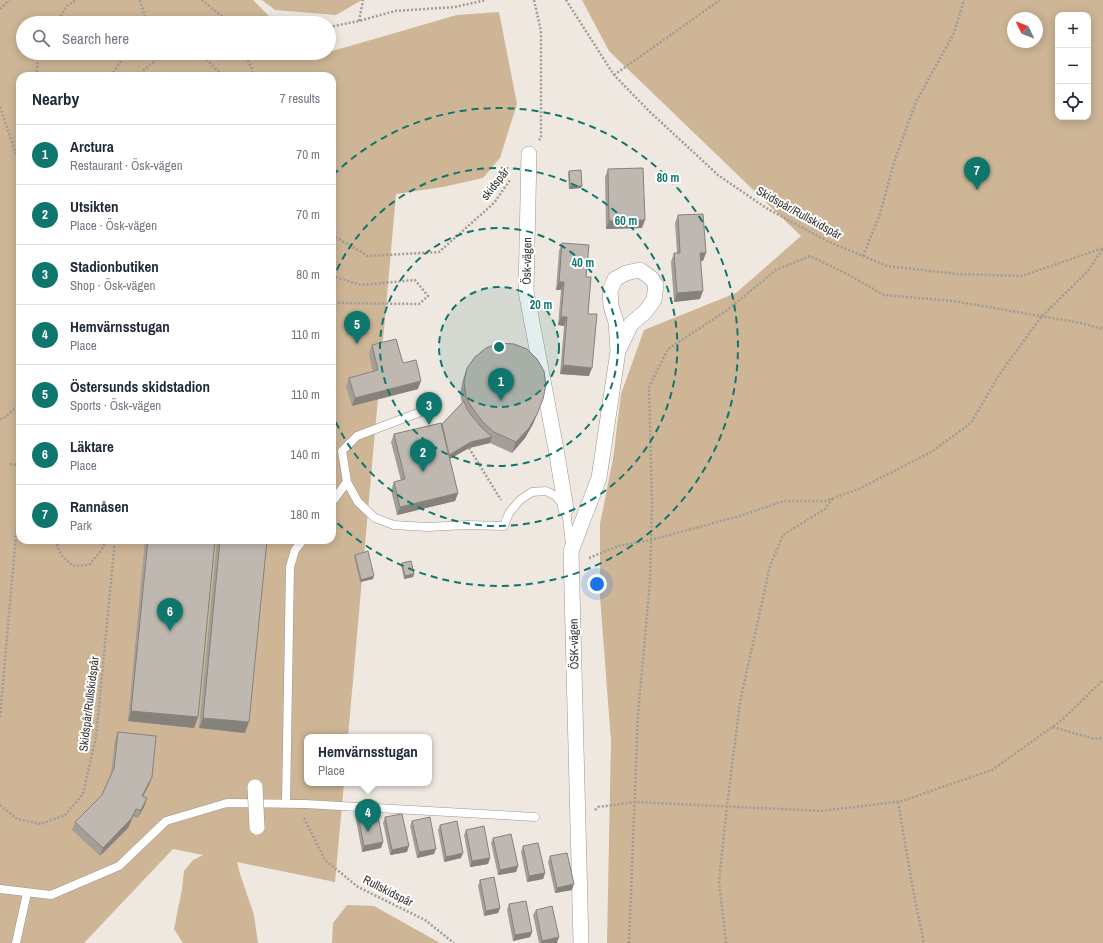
<!DOCTYPE html>
<meta charset="utf-8">
<style>
:root{--surface:#fff;--page:#f6f6f7;--text:#1f2937;--muted:#747a83;--line:#e0e1e3;--accent:#0f766e}
body{margin:0;font-family:"Archivo Narrow",sans-serif;background:var(--page);color:var(--text)}
.controls{position:absolute;right:12px;top:12px;display:grid;overflow:hidden;border-radius:8px;box-shadow:0 2px 10px #0003}
.controls button{width:36px;height:36px;display:grid;place-items:center;padding:0;border:0;border-bottom:1px solid var(--line);background:var(--surface);color:var(--text);font:20px sans-serif}
.compass{position:absolute;left:1007px;top:12px;width:36px;height:36px;border-radius:50%;background:var(--surface);box-shadow:0 2px 10px #0003;rotate:313deg}
.you{position:absolute;left:597px;top:584px;width:14px;height:14px;margin:-10px;border:3px solid #fff;border-radius:50%;background:#1a73e8;box-shadow:0 0 0 6px #1a73e833}
.badge{display:grid;place-items:center;width:26px;height:26px;border-radius:50%;background:var(--accent);color:#fff;font-size:13px;font-weight:700}
.pin{position:absolute;translate:-50% -33px;filter:drop-shadow(0 1px 2px #0008)}
.pin::after{content:'';position:absolute;top:21px;width:14px;height:12px;background:inherit;clip-path:polygon(0 0,100% 0,50% 100%)}
.popup{position:absolute;left:304px;top:734px;width:128px;height:52px;box-sizing:border-box;display:grid;place-content:center;border-radius:8px;background:var(--surface);filter:drop-shadow(0 1px 3px #0005);font-size:13px;white-space:nowrap;color:var(--muted)}
.popup b{font-size:15px;color:var(--text)}
.popup::after{content:'';position:absolute;left:50%;top:100%;margin-left:-8px;border:8px solid transparent;border-top-color:var(--surface)}
.list{margin:0;padding:0;list-style:none}
h2{display:flex;justify-content:space-between;align-items:center;height:52px;margin:0;padding:0 16px;font-size:17px}
h2 small{font-size:13px;font-weight:400;color:var(--muted)}
.list li{display:grid;grid-template-columns:26px 1fr auto;gap:12px;align-items:center;box-sizing:border-box;height:60px;padding:0 16px;border-top:1px solid var(--line)}
.list b{display:block;font-size:15px;white-space:nowrap}
.list p{margin:0;font-size:13px;white-space:nowrap;color:var(--muted)}
.list em{font-size:13px;font-style:normal;color:var(--muted)}
.icon{flex:none;width:22px;height:22px;fill:none;stroke:currentColor;stroke-width:2;stroke-linecap:round;stroke-linejoin:round}
.map{position:relative;flex:none;width:1103px;height:943px;overflow:hidden}
.search{position:absolute;background:var(--surface);box-shadow:0 2px 10px #0003;left:16px;top:16px;width:320px;height:44px;display:flex;align-items:center;gap:10px;box-sizing:border-box;padding:0 14px;border-radius:22px;color:var(--muted);font-size:15px}
.panel{position:absolute;background:var(--surface);box-shadow:0 2px 10px #0003;left:16px;top:72px;width:320px;height:472px;border-radius:12px}
.map>svg:first-child{display:block}
.green{fill:#cdb596;fill-rule:evenodd}
.lines{fill:none;stroke-linecap:round;stroke-linejoin:round}
.lane-casing{stroke:#9c968f;stroke-width:9}
.street-casing{stroke:#9c968f;stroke-width:16}
.path{stroke:#9f9b95;stroke-width:2.5;stroke-dasharray:2 2;stroke-linecap:butt}
.lane{stroke:#fff;stroke-width:8}
.street{stroke:#fff;stroke-width:15}
.street-bridge-casing{stroke:#9c968f;stroke-width:16;stroke-linecap:butt}
.street-bridge{stroke:#fff;stroke-width:15}
.wall{fill:#a39e97}
.shaded-wall{fill:#85817b}
.building{fill:#beb8b0;stroke:#85817b}
.ring{fill:none;stroke:#0f766e;stroke-width:2;stroke-dasharray:7 5}
.labels{text-anchor:middle;stroke-width:4;stroke-linejoin:round;paint-order:stroke}
.street-label{font-size:12px;fill:#383532;stroke:#fff}
.centre{fill:#0f766e;stroke:#fff;stroke-width:2}
.ring-label{font-size:12px;text-anchor:middle;font-weight:bold;fill:#0f766e;stroke:#fff;stroke-width:4;stroke-linejoin:round;paint-order:stroke}
</style>
<div class="map">
<svg width="1103" height="943" viewBox="0 0 1103 943">
<rect width="100%" height="100%" fill="#eee8e0"/>
<!-- green -->
<path class="green" d="M0 0H253L276 23H23V53H306L311 57 329 53V52L457 15 499 12 517 104 500 158 483 178 443 187 396 194 348 737H307V783H344L335 882 237 862 240 874 254 915 258 943H183L174 929 182 889 184 871 193 860 203 855 173 849 84 943H0ZM20 76H332V540H20Z
M262 0H362L336 15 275 10Z
M582 0H1103V943H607L611 741 600 596V524L613 459 621 394 644 330 736 293 801 236 609 51ZM1058 15H1088V117H1058ZM1013 18H1037V42H1013Z
M347 905 374 906 440 943H332L333 923Z"/>
<g class="lines">
<defs>
<path id="lane" d="M418 413 357 436 342 451 347 482 358 502 375 518 394 525 427 527 468 525 504 526 509 513 520 500 532 492 546 491 556 496 566 509 570 545
M332 502 347 482
M286 803 290 567 295 550 303 540
M0 889 51 895 119 866 166 821 227 803 305 804 535 817
M16 943 27 893"/>
<path id="street" d="M529 154 526 291 556 449 566 509
M581 943 571 551 599 478 618 351 616 322 611 306 610 291 615 279 626 273 640 270 651 278 656 285 654 300 645 312 631 324 618 351"/>
</defs>
<!-- lane casing -->
<use href="#lane" class="lane-casing"/>
<!-- street casing -->
<use href="#street" class="street-casing"/>
<!-- path -->
<path class="path" d="M140 0 147 23
M202 0 230 23
M534 0 541 31V138L539 140
M566 0 614 75 649 111 718 175 766 208 827 241 887 266 957 274 1022 276 1103 248
M0 9 9 0
M359 21 363 0
M56 23 67 6 76 0
M329 27 359 21 395 11 455 7 486 0
M197 53H200L223 76
M244 53 252 69 253 76
M614 75 720 0
M36 76 39 53
M111 76 126 53
M137 76 164 53
M0 107 20 166
M332 235 368 256 439 252 494 203 510 180
M863 256 880 214 894 162 916 102 954 33 964 0
M332 276 361 285 415 280 428 296 419 304 338 303 332 302
M0 419 4 418 20 404
M469 448 501 500
M10 464 20 465
M57 540C57 553 64 558 73 566L89 565 101 551 106 540
M589 558 618 546 651 540 740 516 784 501H825L859 489 931 452 971 423 999 375 1041 317 1087 272 1103 249
M0 717 20 489
M1053 727 1094 739 1103 738
M898 802 914 895 924 943
M0 805 17 819 41 824 65 815 83 794 96 737 115 540
M595 810 598 807 635 802 822 811 902 801 992 770 1062 720 1103 680
M304 818 325 860 358 887 425 920 454 943
M629 943 638 714 650 581 652 503 649 387 668 349 726 311 776 270 810 256 849 275 884 295 953 301 1081 323 1103 329
M726 943 719 881 727 806 740 702 770 566 783 535 825 509 833 498"/>
<!-- lane -->
<use href="#lane" class="lane"/>
<!-- street -->
<use href="#street" class="street"/>
<defs>
<path id="street-bridge" d="M255 787 257 827"/>
</defs>
<!-- street-bridge casing -->
<use href="#street-bridge" class="street-bridge-casing"/>
<!-- street-bridge -->
<use href="#street-bridge" class="street-bridge"/>
</g>
<!-- wall -->
<path class="wall" d="M608 169 642 228 606 229 605 177Z
M569 171 581 188 569 189 568 173Z
M678 215 703 261H701L700 299 674 302 671 262 674 253H677L675 223Z
M562 243 586 277 588 314 589 376 560 374 564 326 558 325 561 290H556L559 251Z
M372 345 403 363 418 389 352 406 346 386 349 378 373 372 369 354Z
M467 368 539 410 533 424 525 438 512 453 490 443 469 448 450 459 458 493 455 501 397 515 391 490 394 482 401 481 391 442 394 434 442 424 462 404 460 393 463 379Z
M145 540H215L198 717 194 728 128 721Z
M217 540H267L245 733 199 728Z
M355 555 373 579 360 582 354 557Z
M402 563 414 574 413 577 404 579 401 565Z
M118 732 152 777 149 785 143 796 147 798 144 807 138 818 133 817 128 828 100 856 72 830 75 822 102 795 111 774 115 740Z
M357 810 383 842 381 848 362 852 355 815Z
M385 817 407 852 390 855 383 823Z
M412 821 434 854 417 858 410 826Z
M440 825 461 858 444 862 438 830Z
M466 830 490 858 488 864 470 867 464 835Z
M493 838 518 866 516 872 498 875 491 843Z
M523 846 545 873 543 879 527 882 521 852Z
M550 856 572 890 555 893 548 862Z
M480 880 500 908 498 913 484 916 478 886Z
M509 904 532 932 530 937 513 941 507 910Z
M536 910 557 943H539L533 915Z"/>
<!-- shaded-wall -->
<path class="shaded-wall" d="M570 186H582L581 188 569 189Z
M645 220 642 228 606 229 609 221Z
M700 253H706L703 261H698Z
M559 282H564L561 290H556Z
M703 291 700 299 674 302 677 293Z
M561 317H567L564 326 558 325Z
M563 365 592 368 589 376 560 374Z
M421 381 418 389 352 406 355 398Z
M543 399 533 424 525 438 512 453 516 442Z
M492 437 490 443 469 448 446 461 448 456 471 442Z
M458 493 455 501 397 515 400 507Z
M414 574 413 577 404 579 405 576Z
M374 576 373 579 360 582 361 580Z
M131 711 198 717 194 728 128 721Z
M203 718 249 722 245 733 199 728Z
M152 777 149 785 139 804 142 796Z
M147 798 144 807 138 818 141 810Z
M136 809 128 828 100 856 103 848Z
M383 842 381 848 362 852 364 846Z
M409 846 407 852 390 855 392 850Z
M436 849 434 854 417 858 419 852Z
M463 853 461 858 444 862 446 857Z
M490 858 488 864 470 867 472 861Z
M518 866 516 872 498 875 500 870Z
M545 873 543 879 527 882 529 876Z
M574 884 572 890 555 893 557 888Z
M500 908 498 913 484 916 486 911Z
M532 932 530 937 513 941 515 935Z
M559 937 557 943H541L542 941Z"/>
<!-- building -->
<path class="building" d="M643 168 645 220 609 221 608 169Z
M581 170 582 186H570L569 171Z
M703 214 706 253H700L703 291 677 293 674 253H680L678 215Z
M562 243 589 245 586 277H591L588 314H597L592 368 563 365 567 317H561L564 282H559Z
M396 339 403 363 416 360 421 381 355 398 349 378 378 370 372 345Z
M499 343 514 344 527 349 537 359 544 371 546 385 543 399 537 414 529 428 516 442 494 432 483 422 474 410 469 403 466 396 464 382 467 368 475 357 486 348Z
M464 401 467 409 472 416 481 427 492 437 471 442 449 455 442 424Z
M441 423 458 493 400 507 394 482 405 479 394 434Z
M148 540H215L198 717 131 711Z
M220 540H267L249 722 203 718Z
M368 551 374 576 361 580 355 555Z
M411 561 414 574 405 576 402 563Z
M118 732 156 736 152 777 142 796 147 798 141 810 136 809 131 819 103 848 75 822 102 795 114 768Z
M376 806 383 842 364 846 357 810Z
M402 814 409 846 392 850 385 817Z
M430 817 436 849 419 852 412 821Z
M457 821 463 853 446 857 440 825Z
M484 826 490 858 472 861 466 830Z
M511 834 518 866 500 870 493 838Z
M538 843 545 873 529 876 523 846Z
M567 853 574 884 557 888 550 856Z
M494 877 500 908 486 911 480 880Z
M526 901 532 932 515 935 509 904Z
M552 906 559 937 542 941 536 910Z"/>
<!-- distance rings -->
<circle cx="499" cy="347" r="60" fill="#0f766e" fill-opacity=".12"/>
<g class="ring">
<circle cx="499" cy="347" r="60"/>
<circle cx="499" cy="347" r="119"/>
<path d="M332 281A179 179 0 1 1 332 413"/>
<path d="M333 175A239 239 0 1 1 333 519"/>
</g>
<g class="labels">
<!-- street labels -->
<g class="street-label">
<text transform="translate(495 184) rotate(-52)" y="4">skidspår</text>
<text transform="translate(799 213) rotate(29)" y="4">Skidspår/Rullskidspår</text>
<text transform="translate(527 261) rotate(-89)" y="4">Ösk-vägen</text>
<text transform="translate(574 644) rotate(-91)" y="4">ÖSK-vägen</text>
<text transform="translate(89 704) rotate(-83)" y="4">Skidspår/Rullskidspår</text>
<text transform="translate(388 891) rotate(27)" y="4">Rullskidspår</text>
</g>
</g>
<circle cx="499" cy="347" r="6" class="centre"/>
<g class="ring-label">
<text x="668" y="182">80 m</text>
<text x="626" y="225">60 m</text>
<text x="583" y="267">40 m</text>
<text x="541" y="309">20 m</text>
</g>
</svg>
<div class="controls">
<button>+</button>
<button>−</button>
<button><svg class="icon" aria-label="locate" viewBox="0 0 24 24"><circle cx="12" cy="12" r="6"/><path d="M12 2v4M12 18v4M2 12h4M18 12h4"/></svg></button>
</div>
<svg class="compass" viewBox="-18 -18 36 36"><path d="M0-13l5 13h-10z" fill="#e53935"/><path d="M0 13l5-13h-10z" fill="#747a83"/></svg>
<div class="you"></div>
<div class="pin badge" style="left:501px;top:401px">1</div>
<div class="pin badge" style="left:423px;top:472px">2</div>
<div class="pin badge" style="left:429px;top:425px">3</div>
<div class="pin badge" style="left:368px;top:832px">4</div>
<div class="popup"><b>Hemvärnsstugan</b>Place</div>
<div class="pin badge" style="left:357px;top:344px">5</div>
<div class="pin badge" style="left:170px;top:631px">6</div>
<div class="pin badge" style="left:977px;top:190px">7</div>
<div class="search"><svg class="icon" aria-label="search" viewBox="0 0 24 24"><circle cx="10" cy="10" r="6"/><path d="M15 15l6 6"/></svg>Search here</div>
<section class="panel">
<h2>Nearby<small>7 results</small></h2>
<ul class="list">
<li><span class="badge">1</span><div><b>Arctura</b><p>Restaurant · Ösk-vägen</p></div><em>70 m</em></li>
<li><span class="badge">2</span><div><b>Utsikten</b><p>Place · Ösk-vägen</p></div><em>70 m</em></li>
<li><span class="badge">3</span><div><b>Stadionbutiken</b><p>Shop · Ösk-vägen</p></div><em>80 m</em></li>
<li><span class="badge">4</span><div><b>Hemvärnsstugan</b><p>Place</p></div><em>110 m</em></li>
<li><span class="badge">5</span><div><b>Östersunds skidstadion</b><p>Sports · Ösk-vägen</p></div><em>110 m</em></li>
<li><span class="badge">6</span><div><b>Läktare</b><p>Place</p></div><em>140 m</em></li>
<li><span class="badge">7</span><div><b>Rannåsen</b><p>Park</p></div><em>180 m</em></li>
</ul>
</section>
</div>
